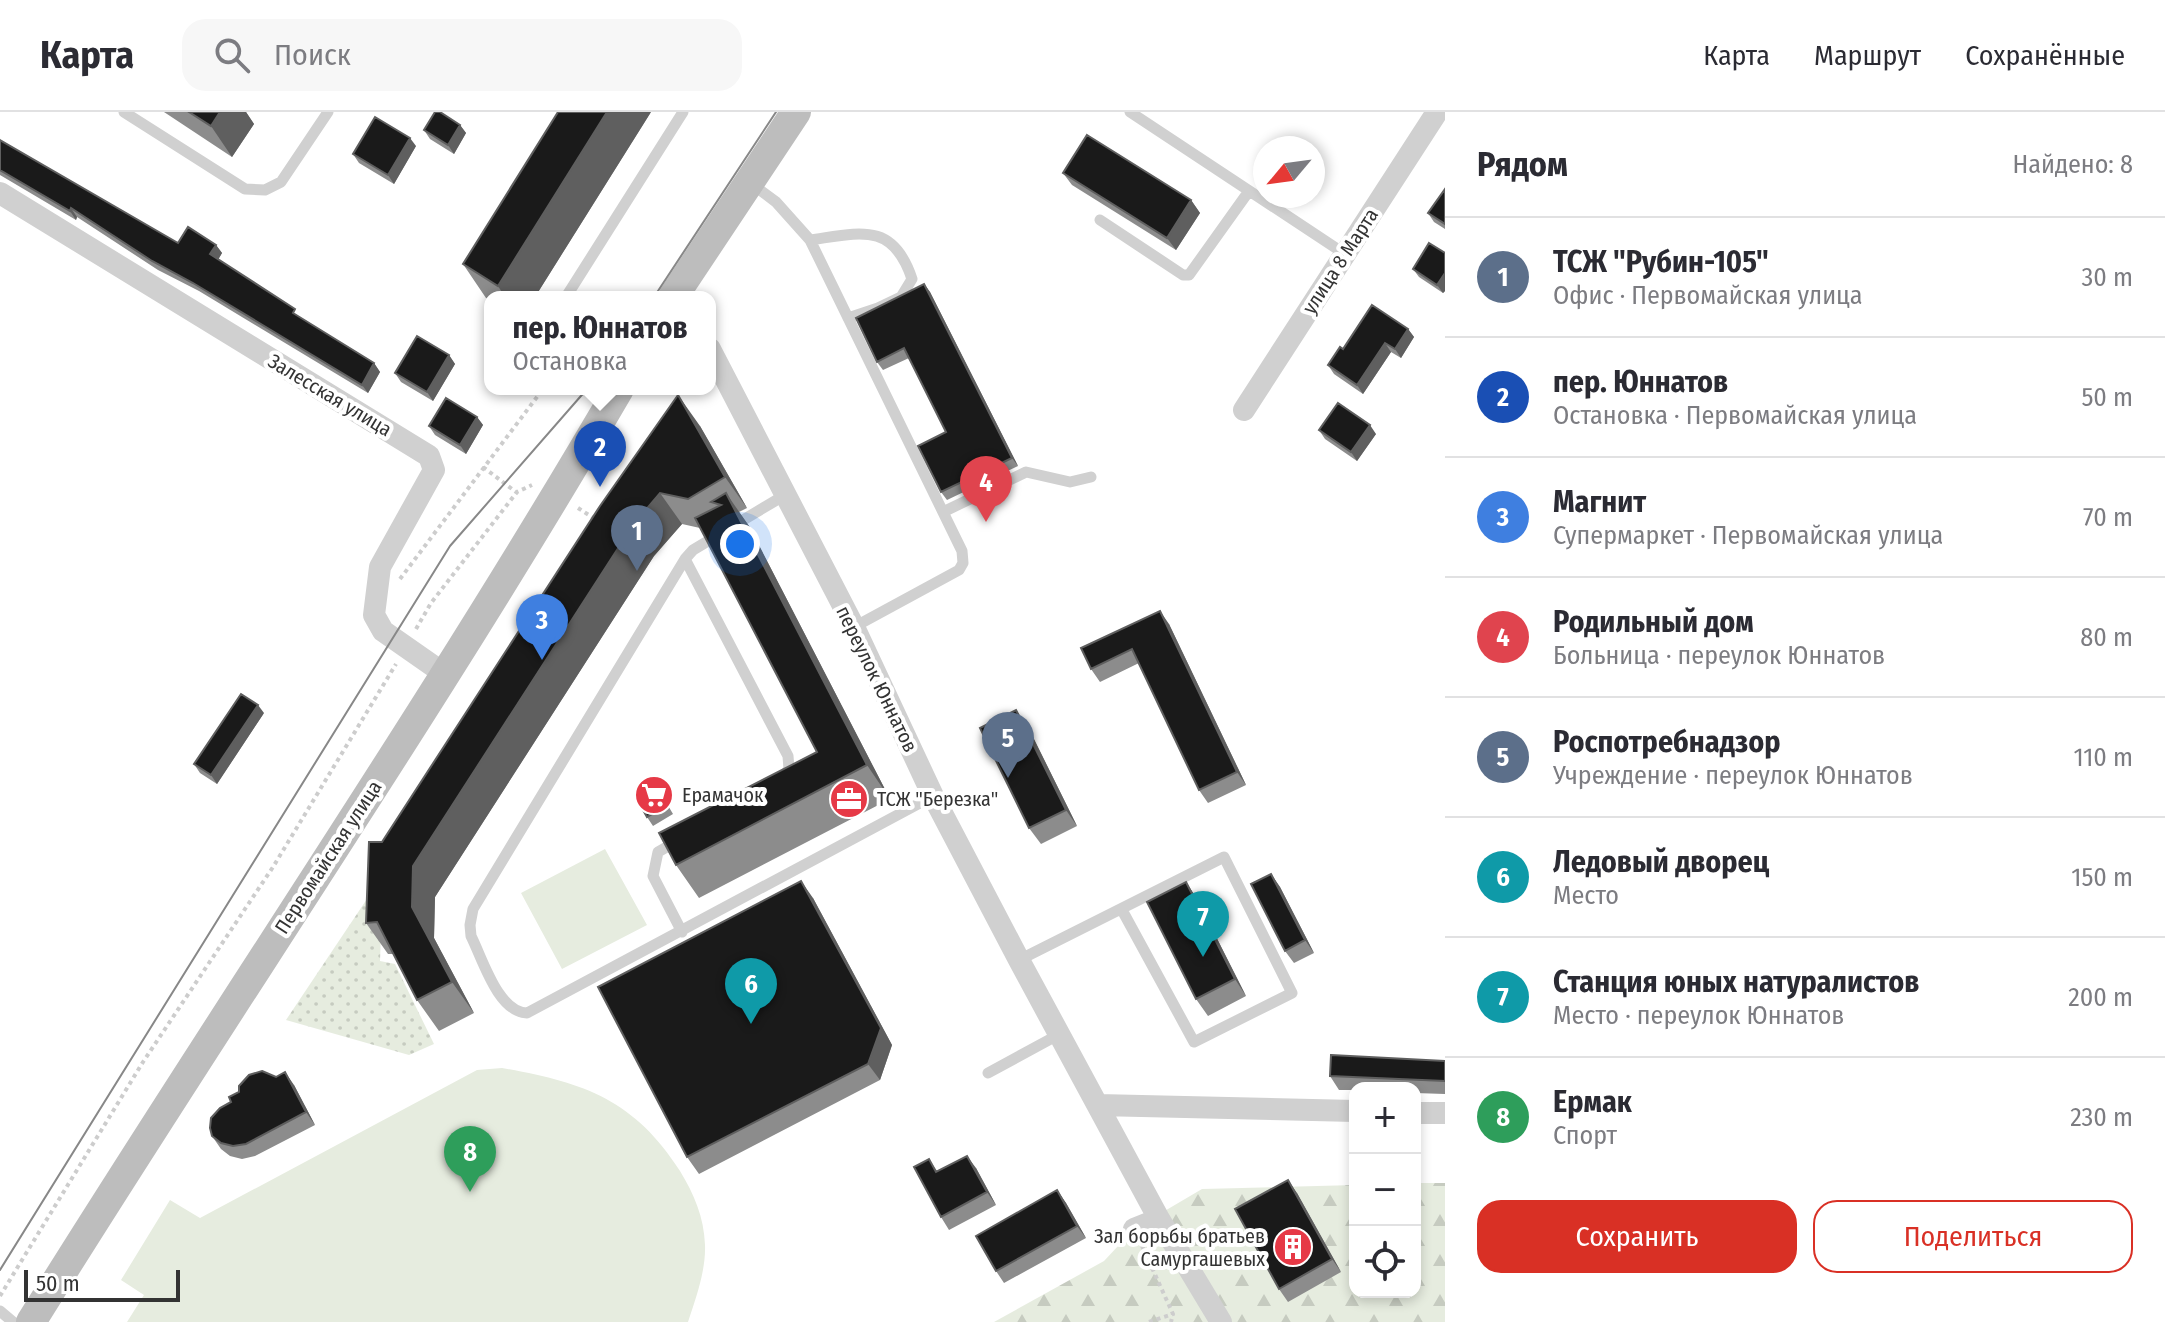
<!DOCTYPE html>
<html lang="ru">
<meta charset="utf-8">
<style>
:root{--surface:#fff;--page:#f7f7f7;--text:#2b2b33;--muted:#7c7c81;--line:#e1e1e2;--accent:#d93025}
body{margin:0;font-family:"Fira Sans Condensed",sans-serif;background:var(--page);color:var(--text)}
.controls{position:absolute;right:24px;bottom:24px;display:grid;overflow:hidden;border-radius:16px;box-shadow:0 4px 12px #0003}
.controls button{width:72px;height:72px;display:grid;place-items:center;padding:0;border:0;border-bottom:2px solid var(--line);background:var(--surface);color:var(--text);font:40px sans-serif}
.compass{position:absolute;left:1253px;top:24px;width:72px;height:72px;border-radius:50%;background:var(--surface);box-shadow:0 4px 12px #0003;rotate:241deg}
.scale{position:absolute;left:24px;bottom:20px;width:156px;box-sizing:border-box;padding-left:8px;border:4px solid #333;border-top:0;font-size:22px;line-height:28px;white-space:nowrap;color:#333;-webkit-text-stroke:6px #fff;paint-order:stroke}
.you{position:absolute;left:740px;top:432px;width:28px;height:28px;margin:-20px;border:6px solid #fff;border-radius:50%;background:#1a73e8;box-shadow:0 0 0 12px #1a73e833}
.badge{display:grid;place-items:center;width:52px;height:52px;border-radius:50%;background:var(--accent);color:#fff;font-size:26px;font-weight:700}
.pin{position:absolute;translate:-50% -66px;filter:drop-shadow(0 2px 4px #0008)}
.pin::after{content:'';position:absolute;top:42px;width:28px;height:24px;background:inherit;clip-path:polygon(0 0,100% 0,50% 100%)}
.popup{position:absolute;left:484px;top:179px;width:232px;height:104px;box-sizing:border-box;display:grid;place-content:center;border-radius:16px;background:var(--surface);filter:drop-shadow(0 2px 6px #0005);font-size:26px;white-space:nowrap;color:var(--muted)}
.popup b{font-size:30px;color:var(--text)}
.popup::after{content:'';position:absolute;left:50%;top:100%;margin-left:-16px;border:16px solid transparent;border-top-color:var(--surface)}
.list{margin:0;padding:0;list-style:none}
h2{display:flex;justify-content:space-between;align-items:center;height:104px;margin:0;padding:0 32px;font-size:34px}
h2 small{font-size:26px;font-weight:400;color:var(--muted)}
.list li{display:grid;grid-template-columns:52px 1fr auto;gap:24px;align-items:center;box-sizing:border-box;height:120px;padding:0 32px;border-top:2px solid var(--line)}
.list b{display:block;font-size:30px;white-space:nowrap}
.list p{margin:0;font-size:26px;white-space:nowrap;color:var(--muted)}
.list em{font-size:26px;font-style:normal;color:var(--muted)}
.actions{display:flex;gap:16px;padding:24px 32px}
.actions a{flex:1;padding:18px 0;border:2px solid var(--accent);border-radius:24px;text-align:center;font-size:28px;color:var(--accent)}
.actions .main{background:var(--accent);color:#fff}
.icon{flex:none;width:44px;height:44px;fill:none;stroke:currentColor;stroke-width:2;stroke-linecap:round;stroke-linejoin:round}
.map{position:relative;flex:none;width:1445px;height:1210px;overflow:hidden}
header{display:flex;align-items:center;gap:48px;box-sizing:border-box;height:112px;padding:0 40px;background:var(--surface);border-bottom:2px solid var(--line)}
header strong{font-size:38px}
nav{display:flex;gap:44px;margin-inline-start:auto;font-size:28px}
.search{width:560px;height:72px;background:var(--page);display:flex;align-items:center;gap:20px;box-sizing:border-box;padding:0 28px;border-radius:24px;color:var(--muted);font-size:30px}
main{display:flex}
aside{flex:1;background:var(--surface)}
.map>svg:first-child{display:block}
.grass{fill:url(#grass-dots)}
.forest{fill:url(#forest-firs)}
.green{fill:#e6ecdf}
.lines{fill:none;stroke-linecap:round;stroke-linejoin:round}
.path{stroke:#cdcdcd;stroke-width:4;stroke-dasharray:4 4;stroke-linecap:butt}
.lane{stroke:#d0d0d0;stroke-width:11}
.street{stroke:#d0d0d0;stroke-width:22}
.secondary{stroke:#bdbdbd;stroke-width:30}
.tram{stroke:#888;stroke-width:2}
.wall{fill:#8c8c8c}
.shaded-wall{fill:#5f5f5f}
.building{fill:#1a1a1a;stroke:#5f5f5f;stroke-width:2}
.labels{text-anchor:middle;stroke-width:8;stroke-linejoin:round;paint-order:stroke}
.street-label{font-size:20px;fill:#333;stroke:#fff}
.poi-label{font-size:20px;fill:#333;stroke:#fff;text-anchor:start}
</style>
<header>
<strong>Карта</strong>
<div class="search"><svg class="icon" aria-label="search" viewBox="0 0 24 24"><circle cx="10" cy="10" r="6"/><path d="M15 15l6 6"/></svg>Поиск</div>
<nav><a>Карта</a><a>Маршрут</a><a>Сохранённые</a></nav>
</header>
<main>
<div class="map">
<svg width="1445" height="1210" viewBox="0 0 1445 1210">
<defs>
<pattern id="grass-dots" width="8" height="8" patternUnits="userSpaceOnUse" patternTransform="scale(2)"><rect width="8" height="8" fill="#e6ecdf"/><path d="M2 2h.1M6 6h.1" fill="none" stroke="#c6cbc0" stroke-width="1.8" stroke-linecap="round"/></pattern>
<pattern id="forest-firs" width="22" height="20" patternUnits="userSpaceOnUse" patternTransform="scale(2)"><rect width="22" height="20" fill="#e6ecdf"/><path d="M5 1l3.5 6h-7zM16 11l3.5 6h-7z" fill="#c6cbc0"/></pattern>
</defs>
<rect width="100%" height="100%" fill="#fff"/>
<!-- grass -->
<path class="grass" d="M383 763 380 849 395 852 434 932 409 943 286 908Z"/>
<!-- forest -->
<path class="forest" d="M1415 1071H1445V1210H994L1104 1149 1134 1117 1202 1077 1355 1073V1180H1415Z"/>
<!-- green -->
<path class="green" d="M605 737 647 813 562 857 521 781Z
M502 956C582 970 634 987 680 1059 694 1082 704 1105 705 1133 706 1158 696 1186 688 1210H127L144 1183 121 1168 170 1088 200 1106 477 958Z"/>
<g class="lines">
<!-- path -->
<path class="path" d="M483 355 516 380
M578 396 595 407
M400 467 543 277
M416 517 431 491 517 380 532 373
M1142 1134 1173 1202 1171 1210
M0 1184 143 950 273 755 396 552
M1149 1210 1173 1202"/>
<!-- lane -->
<path class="lane" d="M124 0 245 77 265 78 281 70 328 0
M1130 0 1345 142
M752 72 776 90 810 128 962 439 963 451 959 458 854 515
M1100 108 1183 163H1189L1249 79
M810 128C859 121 893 109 912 167L901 185 878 196 848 206
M566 185 683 0
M943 400 1026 360 1070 370 1091 365
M733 414 785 383
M718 423 693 438 685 447 473 797 470 813 471 824C483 848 498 900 527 901L933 684
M685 447 788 644 789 657 782 666
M679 728 658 740 653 764 682 820
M1019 848 1224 745 1292 881 1194 930 1122 798
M988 961 1058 923
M0 1199 13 1210"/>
<!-- street -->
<path class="street" d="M0 81 429 344 434 358 380 455 374 503 383 519 446 563
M710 237 854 515 933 684 1019 848 1159 1107 1221 1210
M1244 298 1437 0
M1098 993 1355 999
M1415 1001H1445
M1134 1117 1159 1107"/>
<!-- secondary -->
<path class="secondary" d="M673 185 796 0
M31 1210C225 898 434 594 619 277"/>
<!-- tram -->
<path class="tram" d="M654 185 776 0
M0 1158 450 434 587 277"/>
</g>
<!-- wall -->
<path class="wall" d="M164 0H246L254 12 232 45Z
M651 0 535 185H490V188L486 186 463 152Z
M460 13 466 21 454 42 430 27 424 18Z
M0 28 178 131 216 133 222 141 218 148 301 206 374 251 380 260 368 281 199 179 158 158 77 105 76 108 0 63Z
M416 34 394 72 359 51 353 42Z
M1063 61 1191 88 1200 101 1176 138 1072 73Z
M1445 77V117L1434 110 1428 101Z
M1445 141V179L1443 181 1419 165 1413 157Z
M924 172 930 180 1018 354 947 388 941 380 946 320 909 246 883 258 877 250Z
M1408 217 1414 225 1401 246 1391 240 1363 282 1334 262 1328 253 1343 237Z
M449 243 455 252 433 289 401 270 395 261Z
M477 305 483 313 466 342 435 323 429 314Z
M700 314 747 396 739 400 749 414 890 687 699 786 676 753 817 640 700 416 682 412 654 444 435 785 434 826 474 901 439 919 417 888 393 842H388L366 811 382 730Z
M1319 318 1376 322 1357 349 1325 327Z
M1169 512 1246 673 1208 691 1199 678 1139 551 1100 570 1091 557Z
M264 601 217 672 200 661 194 652Z
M1028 615 1077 714 1041 732 1029 716Z
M657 675 673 702 653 714 647 705Z
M1271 762 1280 775 1314 841 1294 851 1285 839Z
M1186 770 1197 787 1246 884 1208 904 1196 887Z
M813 786 892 933 880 968 699 1062 687 1045Z
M1445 949V982L1415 981V976H1355V978H1339L1330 964Z
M294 973 315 1013 255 1044 242 1047 230 1044 221 1037 212 1024 231 990Z
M929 1047 937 1059 976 1056 996 1093 949 1118 941 1105Z
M1057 1078 1066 1091 1086 1126 1004 1171 996 1159Z
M1297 1081 1341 1160 1288 1190 1279 1177Z"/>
<!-- shaded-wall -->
<path class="shaded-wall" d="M220 0H246L254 12 232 45 211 14Z
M607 0H651L535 185H505L498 174Z
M460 13 466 21 454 42 448 33Z
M410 26 416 34 394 72 388 63Z
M1191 88 1200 101 1176 138 1167 126Z
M71 96 77 105 76 108 70 99Z
M216 133 222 141 216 151 210 142Z
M1445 161V179L1443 181 1437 173Z
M924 172 930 180 1018 354 1012 346Z
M1408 217 1414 225 1401 246 1395 237Z
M1385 231 1391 240 1363 282 1357 273Z
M449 243 455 252 433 289 427 280Z
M374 251 380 260 368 281 362 273Z
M678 283 700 314 747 396 725 365Z
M477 305 483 313 466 342 460 333Z
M1370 313 1376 322 1357 349 1351 340Z
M660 381 682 412 654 444 435 785 434 826 474 901 452 870 412 795 413 754 633 413Z
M726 381 749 414 890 687 867 653Z
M1160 499 1169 512 1246 673 1237 660Z
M258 593 264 601 217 672 211 663Z
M1016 598 1028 615 1077 714 1066 698Z
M1271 762 1280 775 1314 841 1305 828Z
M801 769 813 786 892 933 880 968 868 952Z
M1186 770 1197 787 1246 884 1235 867Z
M285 960 294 973 315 1013 306 1000Z
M967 1044 976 1056 996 1093 987 1080Z
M1288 1068 1297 1081 1341 1160 1332 1147Z
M1057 1078 1066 1091 1086 1126 1077 1114Z"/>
<!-- building -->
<path class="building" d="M189 0H220L211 14Z
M435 0H440L460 13 448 33 424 18Z
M558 0H607L498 174 463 152Z
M375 5 410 26 388 63 353 42Z
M1087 23 1191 88 1167 126 1063 61Z
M0 28 178 131 188 115 216 133 210 142 295 197 293 201 374 251 362 273 193 171 152 149 71 96 70 99 0 58Z
M1445 77V112L1428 101Z
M1429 131 1445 141V161L1437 173 1413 157Z
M924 172 1012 346 941 380 918 334 946 320 904 236 877 250 856 206Z
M1372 193 1408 217 1395 237 1385 231 1357 273 1328 253 1340 235 1343 237Z
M417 224 449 243 427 280 395 261Z
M678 283 725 365 688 387 660 381 633 413 413 754 412 795 452 870 417 888 377 810 366 811 369 730H382L600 394Z
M446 286 477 305 460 333 429 314Z
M1338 291 1370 313 1351 340 1319 318Z
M726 381 867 653 676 753 659 721 817 640 695 406 721 393 711 390Z
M1160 499 1237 660 1199 678 1132 537 1091 557 1081 536Z
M241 582 258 593 211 663 194 652Z
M1016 598 1066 698 1029 716 980 616Z
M657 675 667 693 647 705 638 689Z
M1271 762 1305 828 1285 839 1251 772Z
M801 769 881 916 868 952 687 1045 598 875Z
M1186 770 1235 867 1196 887 1147 790Z
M1331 943 1445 949V969L1330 964Z
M262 959 276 965 285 960 306 1000 246 1032 233 1034 221 1031 212 1024 210 1016 211 1006 220 996 231 990 229 985 239 980V974L249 963Z
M967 1044 987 1080 941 1105 914 1055 929 1047 936 1060Z
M1288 1068 1332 1147 1279 1177 1235 1097Z
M1057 1078 1077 1114 996 1159 976 1124Z"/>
<!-- icons -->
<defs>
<symbol id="supermarket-disc" viewBox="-11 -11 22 22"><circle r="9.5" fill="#e63946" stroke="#fff"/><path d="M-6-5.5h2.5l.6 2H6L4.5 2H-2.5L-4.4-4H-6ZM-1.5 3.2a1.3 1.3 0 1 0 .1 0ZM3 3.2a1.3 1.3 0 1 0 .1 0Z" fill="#fff"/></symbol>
<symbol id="office-disc" viewBox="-11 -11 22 22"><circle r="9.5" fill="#e63946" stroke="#fff"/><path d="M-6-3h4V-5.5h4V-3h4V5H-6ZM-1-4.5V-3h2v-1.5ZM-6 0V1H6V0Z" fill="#fff"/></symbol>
<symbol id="building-disc" viewBox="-11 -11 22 22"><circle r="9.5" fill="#e63946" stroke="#fff"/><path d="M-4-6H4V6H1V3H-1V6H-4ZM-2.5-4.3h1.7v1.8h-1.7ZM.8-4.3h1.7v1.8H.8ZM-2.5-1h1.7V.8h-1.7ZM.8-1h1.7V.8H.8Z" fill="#fff"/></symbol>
</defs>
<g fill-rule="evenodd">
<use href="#supermarket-disc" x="632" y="661" width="44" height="44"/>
<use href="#office-disc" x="827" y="665" width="44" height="44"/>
<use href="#building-disc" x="1271" y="1113" width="44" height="44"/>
</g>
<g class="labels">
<!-- street labels -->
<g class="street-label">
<text transform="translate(1340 149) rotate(-57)" y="7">улица 8 Марта</text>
<text transform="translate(330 283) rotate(31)" y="7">Залесская улица</text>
<text transform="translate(877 567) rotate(64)" y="7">переулок Юннатов</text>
<text transform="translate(328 745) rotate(-57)" y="7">Первомайская улица</text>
</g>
<!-- poi labels -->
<g class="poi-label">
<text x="682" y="690">Ерамачок</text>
<text x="877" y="694">ТСЖ "Березка"</text>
<text x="1265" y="1131" text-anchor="end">Зал борьбы братьев<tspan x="1265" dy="23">Самургашевых</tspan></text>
</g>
</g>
</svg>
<div class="controls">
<button>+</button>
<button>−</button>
<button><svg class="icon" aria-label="locate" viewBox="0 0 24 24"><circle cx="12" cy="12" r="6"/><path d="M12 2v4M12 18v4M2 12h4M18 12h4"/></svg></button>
</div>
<svg class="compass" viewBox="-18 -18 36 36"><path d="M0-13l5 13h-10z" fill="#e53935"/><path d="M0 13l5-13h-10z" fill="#7c7c81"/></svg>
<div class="scale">50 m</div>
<div class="you"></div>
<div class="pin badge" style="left:637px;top:459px;background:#5c6f8a">1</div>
<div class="pin badge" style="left:600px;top:375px;background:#1a4fb4">2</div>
<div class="popup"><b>пер. Юннатов</b>Остановка</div>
<div class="pin badge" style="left:542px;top:548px;background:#3f7fe0">3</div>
<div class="pin badge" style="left:986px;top:410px;background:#e0444e">4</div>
<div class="pin badge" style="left:1008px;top:666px;background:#5c6f8a">5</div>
<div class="pin badge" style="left:751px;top:912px;background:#0f9aa8">6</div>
<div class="pin badge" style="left:1203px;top:845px;background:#0f9aa8">7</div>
<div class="pin badge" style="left:470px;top:1080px;background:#2e9e5b">8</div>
</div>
<aside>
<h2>Рядом<small>Найдено: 8</small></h2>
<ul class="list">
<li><span class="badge" style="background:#5c6f8a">1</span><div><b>ТСЖ &quot;Рубин-105&quot;</b><p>Офис · Первомайская улица</p></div><em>30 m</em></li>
<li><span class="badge" style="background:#1a4fb4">2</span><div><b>пер. Юннатов</b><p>Остановка · Первомайская улица</p></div><em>50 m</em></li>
<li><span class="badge" style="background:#3f7fe0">3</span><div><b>Магнит</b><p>Супермаркет · Первомайская улица</p></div><em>70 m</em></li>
<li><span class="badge" style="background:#e0444e">4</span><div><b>Родильный дом</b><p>Больница · переулок Юннатов</p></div><em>80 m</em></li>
<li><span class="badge" style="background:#5c6f8a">5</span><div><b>Роспотребнадзор</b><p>Учреждение · переулок Юннатов</p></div><em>110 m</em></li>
<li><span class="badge" style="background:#0f9aa8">6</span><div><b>Ледовый дворец</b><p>Место</p></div><em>150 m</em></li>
<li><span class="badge" style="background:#0f9aa8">7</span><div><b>Станция юных натуралистов</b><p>Место · переулок Юннатов</p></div><em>200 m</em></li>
<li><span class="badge" style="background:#2e9e5b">8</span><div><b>Ермак</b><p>Спорт</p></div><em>230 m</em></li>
</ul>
<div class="actions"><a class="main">Сохранить</a><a>Поделиться</a></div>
</aside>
</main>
